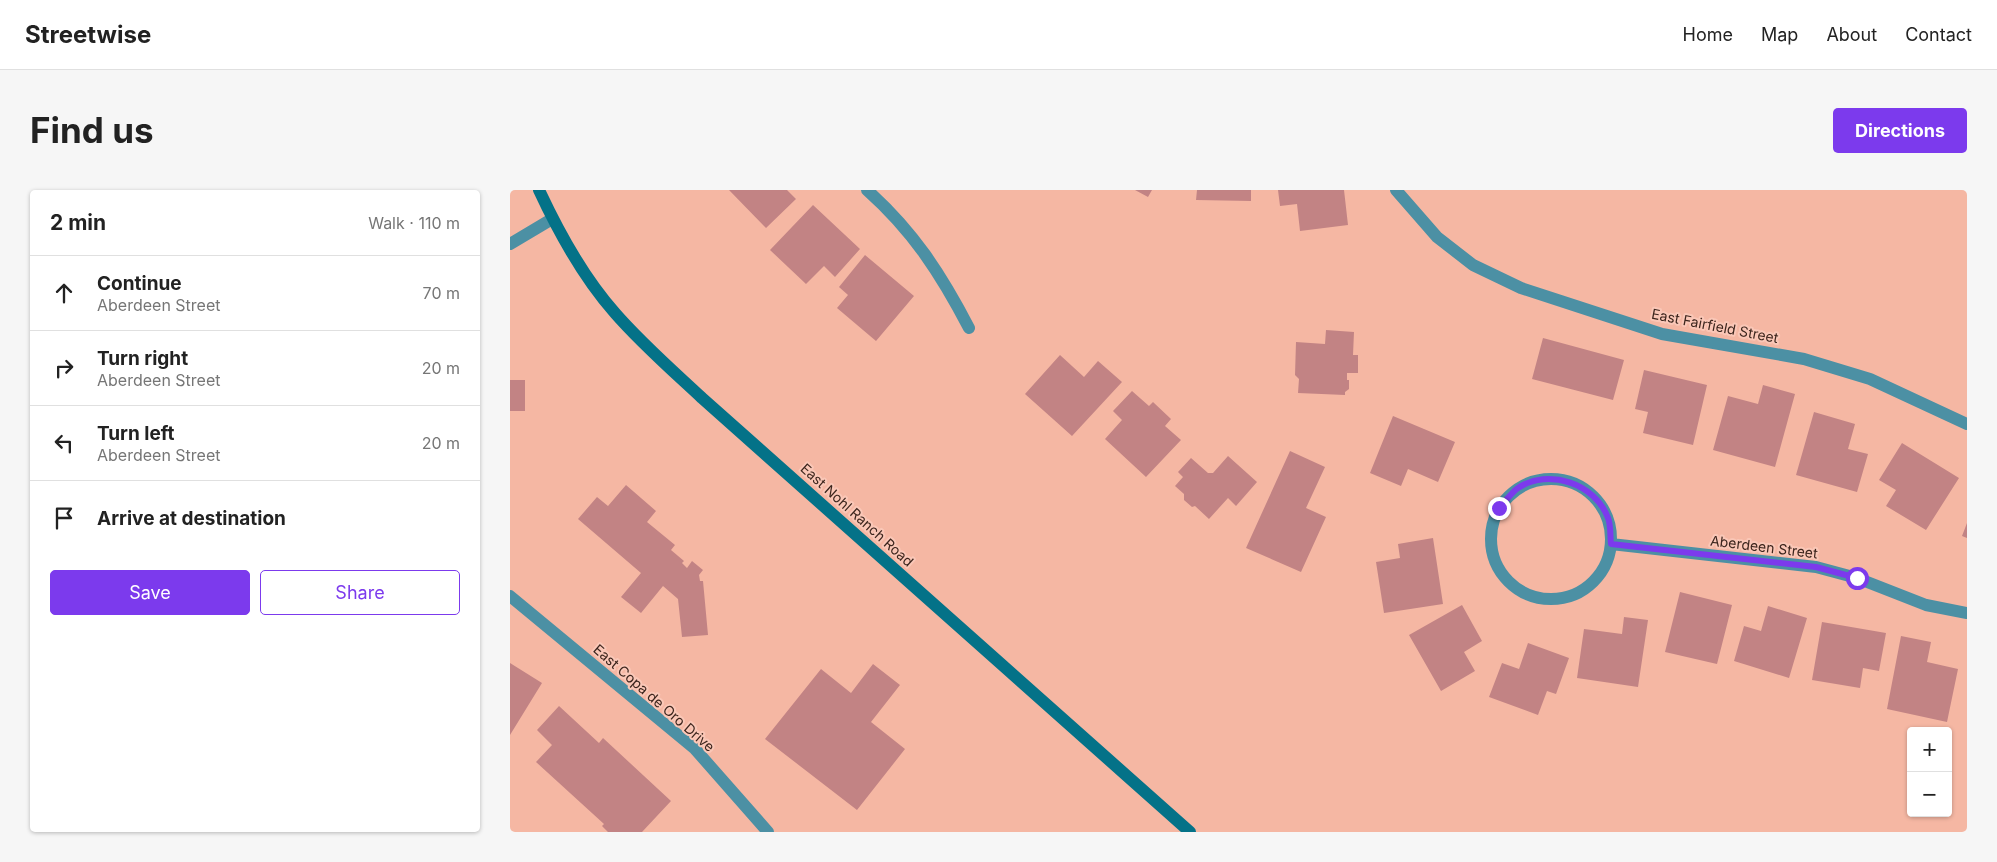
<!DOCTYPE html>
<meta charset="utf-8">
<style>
:root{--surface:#fff;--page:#f6f6f6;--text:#222;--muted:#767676;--line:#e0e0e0;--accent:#7c3aed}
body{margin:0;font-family:Inter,sans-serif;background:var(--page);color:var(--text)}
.controls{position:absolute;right:15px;bottom:15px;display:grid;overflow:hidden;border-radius:5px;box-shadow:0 1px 4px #0004}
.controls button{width:45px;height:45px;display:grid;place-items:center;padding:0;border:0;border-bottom:1px solid var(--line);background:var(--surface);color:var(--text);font:25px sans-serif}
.stop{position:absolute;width:15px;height:15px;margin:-11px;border:4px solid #7c3aed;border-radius:50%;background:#fff}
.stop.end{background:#7c3aed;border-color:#fff;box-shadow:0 1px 5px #0008}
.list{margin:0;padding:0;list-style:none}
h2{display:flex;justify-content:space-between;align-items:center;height:65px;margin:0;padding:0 20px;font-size:21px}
h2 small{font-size:16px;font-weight:400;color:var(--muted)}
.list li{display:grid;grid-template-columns:32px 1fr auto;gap:15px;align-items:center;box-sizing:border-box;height:75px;padding:0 20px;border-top:1px solid var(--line)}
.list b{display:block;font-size:19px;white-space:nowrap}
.list p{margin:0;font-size:16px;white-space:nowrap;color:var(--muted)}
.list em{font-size:16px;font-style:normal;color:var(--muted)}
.actions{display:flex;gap:10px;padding:15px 20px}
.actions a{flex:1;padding:11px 0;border:1px solid var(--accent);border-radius:5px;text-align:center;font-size:18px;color:var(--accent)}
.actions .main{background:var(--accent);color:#fff}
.icon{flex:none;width:28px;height:28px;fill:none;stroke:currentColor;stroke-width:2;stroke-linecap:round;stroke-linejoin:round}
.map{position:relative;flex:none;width:1457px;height:642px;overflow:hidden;border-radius:5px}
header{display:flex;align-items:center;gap:30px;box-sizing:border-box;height:70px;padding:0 25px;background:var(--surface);border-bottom:1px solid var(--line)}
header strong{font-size:24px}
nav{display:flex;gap:28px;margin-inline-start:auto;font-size:18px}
.intro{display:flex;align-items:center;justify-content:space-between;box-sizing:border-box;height:120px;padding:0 30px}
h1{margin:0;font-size:35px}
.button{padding:12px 22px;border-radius:5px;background:var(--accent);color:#fff;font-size:18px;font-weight:700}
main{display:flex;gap:30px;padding:0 30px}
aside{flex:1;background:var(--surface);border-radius:5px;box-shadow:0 1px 4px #0004}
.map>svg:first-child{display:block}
.building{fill:#c28384}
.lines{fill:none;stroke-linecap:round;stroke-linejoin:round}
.street{stroke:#4c90a4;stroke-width:12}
.secondary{stroke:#047288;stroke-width:12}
.route{stroke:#7c3aed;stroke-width:6}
.labels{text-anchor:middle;stroke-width:4;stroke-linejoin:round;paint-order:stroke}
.street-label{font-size:14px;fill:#3c251d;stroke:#fac7b7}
</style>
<header>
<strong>Streetwise</strong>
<nav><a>Home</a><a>Map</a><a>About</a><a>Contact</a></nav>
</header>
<div class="intro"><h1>Find us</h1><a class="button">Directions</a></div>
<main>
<aside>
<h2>2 min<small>Walk · 110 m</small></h2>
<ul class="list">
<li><svg class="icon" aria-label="ahead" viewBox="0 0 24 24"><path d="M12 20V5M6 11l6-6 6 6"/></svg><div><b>Continue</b><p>Aberdeen Street</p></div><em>70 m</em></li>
<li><svg class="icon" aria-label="right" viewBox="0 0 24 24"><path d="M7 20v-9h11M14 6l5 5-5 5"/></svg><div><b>Turn right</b><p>Aberdeen Street</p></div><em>20 m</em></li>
<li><svg class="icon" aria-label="left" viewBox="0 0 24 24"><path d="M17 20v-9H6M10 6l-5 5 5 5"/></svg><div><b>Turn left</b><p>Aberdeen Street</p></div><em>20 m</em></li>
<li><svg class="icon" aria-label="arrive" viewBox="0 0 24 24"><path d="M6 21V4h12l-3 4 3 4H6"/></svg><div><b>Arrive at destination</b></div></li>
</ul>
<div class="actions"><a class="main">Save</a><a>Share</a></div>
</aside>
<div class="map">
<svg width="1457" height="642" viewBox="0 0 1457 642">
<rect width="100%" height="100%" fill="#f5b7a3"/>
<!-- building -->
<path class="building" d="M219 0H277L286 9 256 38Z
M625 0H642L638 7Z
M687 0H741V11L686 10Z
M768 0H834L838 35 790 41 787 14 770 16Z
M303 15 350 59 325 87 314 76 296 94 260 60Z
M355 65 404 106 366 151 327 118 338 105 329 97Z
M816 140 844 142 843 165H848V183H837V190H839V199L835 202V205L788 203 789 189 785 185 786 152 815 154Z
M1033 148 1114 170 1103 210 1022 189Z
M550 165 574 187 588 171 612 192 562 246 515 204Z
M1134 180 1197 195 1183 255 1133 243 1138 222 1125 219Z
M0 190H15V221H0Z
M1253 195 1285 204 1265 277 1203 260 1218 206 1248 214Z
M622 201 639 216 643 212 661 229 655 236 671 250 636 287 595 249 612 230 603 221Z
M1304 222 1345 234 1338 259 1358 264 1347 302 1286 285Z
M883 226 945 252 928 292 898 279 891 296 860 283Z
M1392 253 1449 288 1416 340 1376 316 1386 300 1369 290Z
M780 261 815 277 796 318 816 327 791 382 736 358Z
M718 266 747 292 726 316 718 308 699 329 685 316 682 317 674 310V304L665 296 673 287 668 282 681 268 698 283H703Z
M116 295 146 321 137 332 165 355 161 360 174 371 172 373 177 378 182 371 193 380 189 385 190 391H193L198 445 172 447 168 409 153 396 131 423 111 407 131 383 68 329 87 307 98 316Z
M1457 333V348L1452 346Z
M923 348 933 414 874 423 866 372 890 368 888 354Z
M1170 402 1222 415 1207 474 1155 462Z
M952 415 972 451 954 462 965 481 931 501 899 445Z
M1258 416 1297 428 1279 488 1224 471 1234 436 1251 441Z
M1114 427 1138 430 1128 497 1067 488 1074 439 1112 444Z
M1312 432 1376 443 1369 481 1353 478 1350 498 1302 490Z
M1391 446 1421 452 1417 472 1448 479 1437 532 1377 519Z
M1018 453 1059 468 1046 504 1037 501 1028 525 979 507 992 473 1009 479Z
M0 473 32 493 0 545Z
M363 474 390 495 361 532 395 559 347 620 255 549 311 479 341 503Z
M49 516 89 553 93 548 161 611 132 642H98L92 636 94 634 26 572 42 555 27 540Z"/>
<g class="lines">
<!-- street -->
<path class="street" d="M357 0C403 41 431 84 459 138
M886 0 927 47 963 75 1011 98 1152 144 1294 169 1360 189 1457 234
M0 54 42 29
M981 349a60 60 0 1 1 120 0a60 60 0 1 1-120 0Z
M1101 354 1306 377 1347 388 1416 415 1457 423
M0 406 185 559 258 642"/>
<!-- secondary -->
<path class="secondary" d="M29 0C49 43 73 87 105 123 131 153 162 180 192 208L680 642"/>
</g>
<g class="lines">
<!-- route -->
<path class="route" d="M989 318C995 312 1001 303 1008 298 1038 278 1085 293 1098 328 1101 335 1100 346 1101 354L1306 377 1347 388"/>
</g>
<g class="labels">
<!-- street labels -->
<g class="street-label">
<text transform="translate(1205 136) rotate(11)" y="5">East Fairfield Street</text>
<text transform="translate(347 325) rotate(42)" y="5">East Nohl Ranch Road</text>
<text transform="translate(1254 357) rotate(7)" y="5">Aberdeen Street</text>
<text transform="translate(144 508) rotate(41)" y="5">East Copa de Oro Drive</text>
</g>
</g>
</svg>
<div class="controls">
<button>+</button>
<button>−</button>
</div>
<div class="stop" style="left:1347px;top:388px"></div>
<div class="stop end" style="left:989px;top:318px"></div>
</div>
</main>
